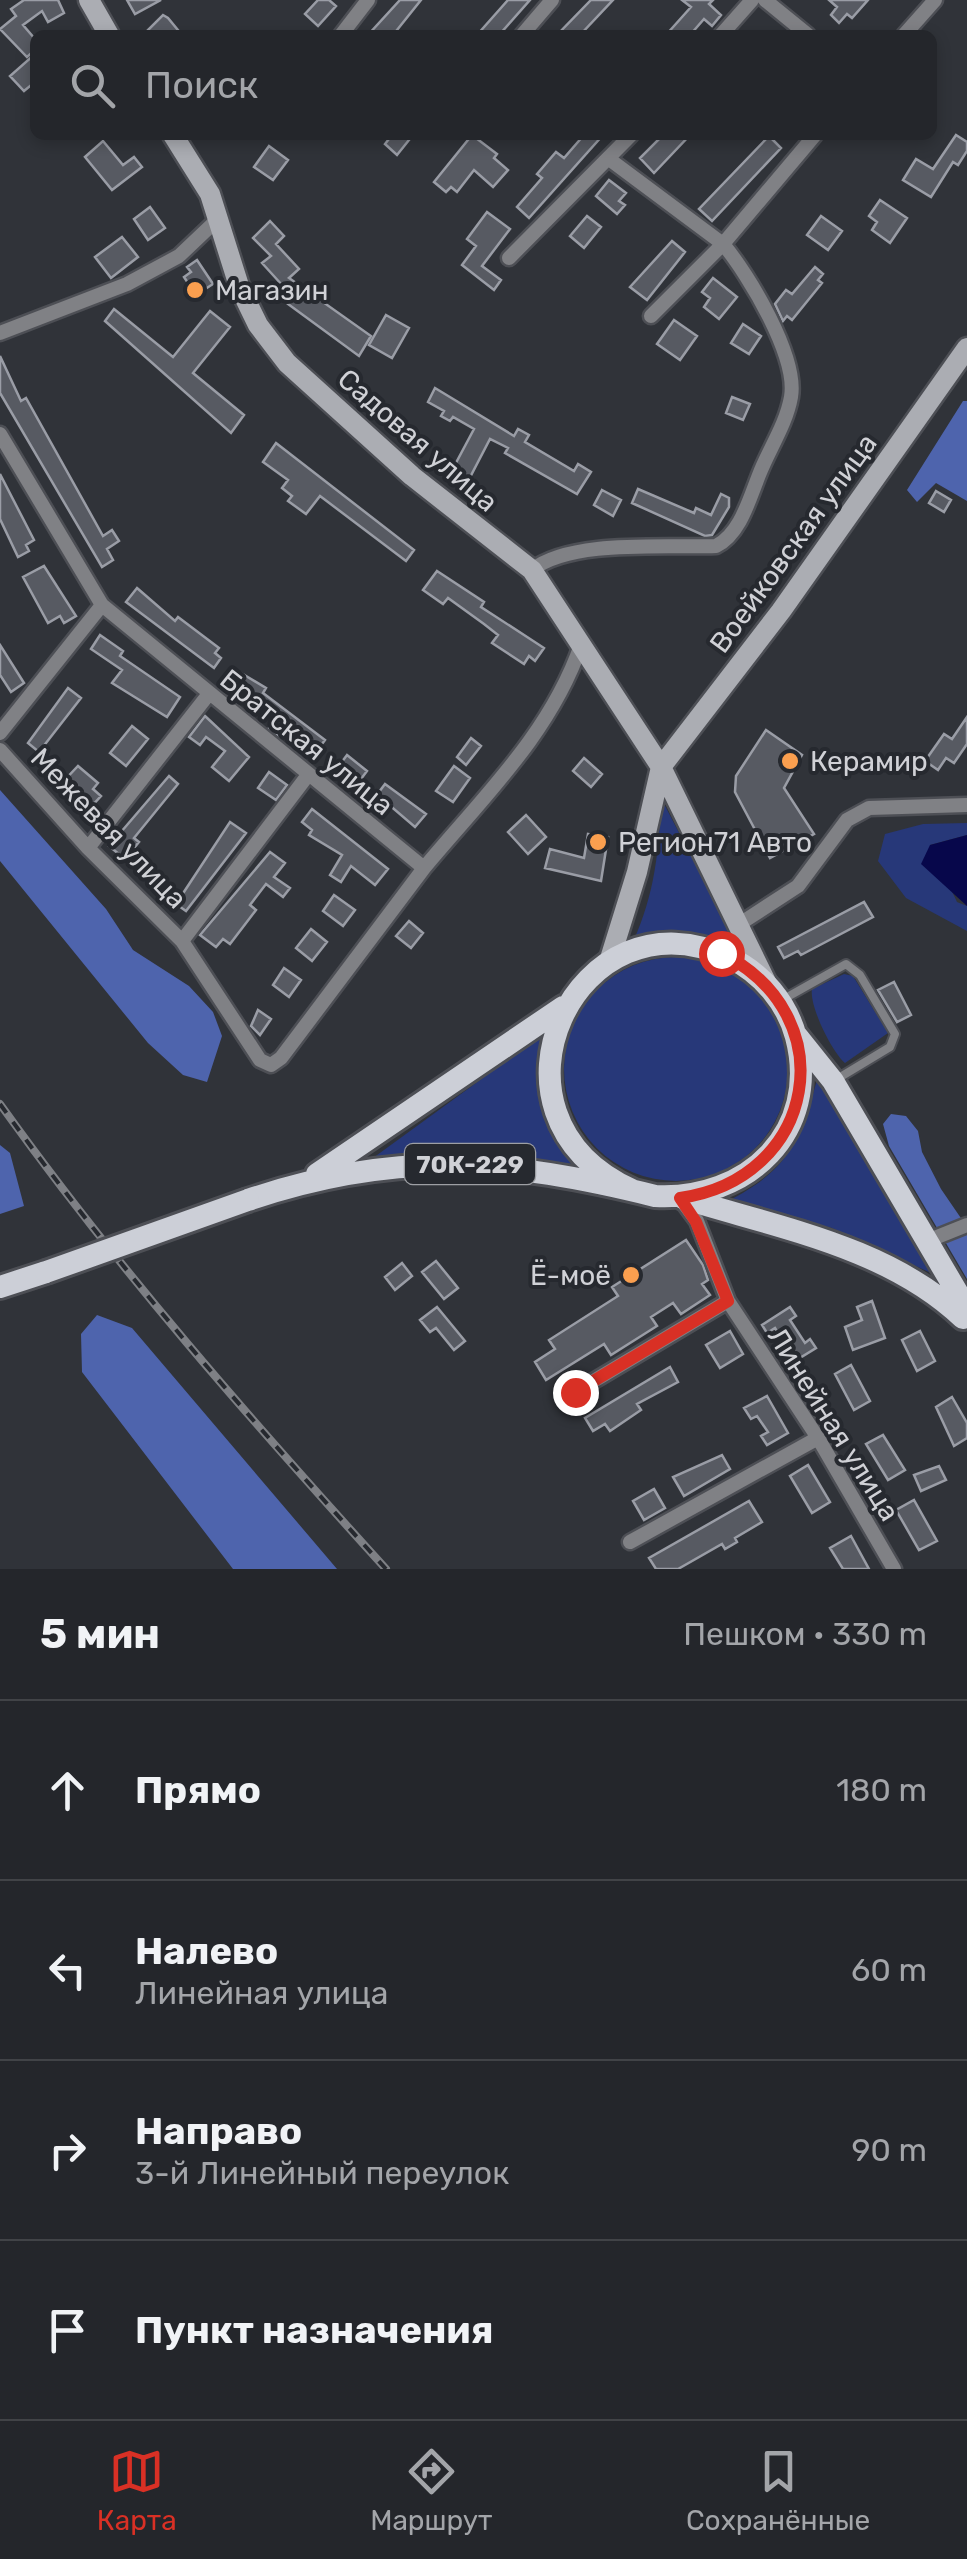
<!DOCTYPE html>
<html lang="ru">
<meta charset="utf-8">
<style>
:root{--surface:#24262b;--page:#303237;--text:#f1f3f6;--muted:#a3a5a9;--line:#414347;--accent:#d93025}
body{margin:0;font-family:Rubik,sans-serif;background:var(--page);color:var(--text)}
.stop{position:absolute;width:30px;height:30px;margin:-22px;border:8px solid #d93025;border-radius:50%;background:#fff}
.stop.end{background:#d93025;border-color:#fff;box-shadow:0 2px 10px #0008}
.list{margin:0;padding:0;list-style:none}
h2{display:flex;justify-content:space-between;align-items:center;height:130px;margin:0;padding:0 40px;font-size:42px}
h2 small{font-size:32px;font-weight:400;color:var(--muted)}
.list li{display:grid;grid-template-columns:65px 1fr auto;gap:30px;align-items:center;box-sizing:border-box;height:180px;padding:0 40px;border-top:2px solid var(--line)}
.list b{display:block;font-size:38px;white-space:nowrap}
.list p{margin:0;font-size:32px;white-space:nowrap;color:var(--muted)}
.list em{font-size:32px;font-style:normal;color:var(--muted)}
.icon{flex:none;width:55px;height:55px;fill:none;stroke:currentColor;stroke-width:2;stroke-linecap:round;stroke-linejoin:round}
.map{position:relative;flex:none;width:967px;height:1569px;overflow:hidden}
.search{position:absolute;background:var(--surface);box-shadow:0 5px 15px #0003;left:30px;right:30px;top:30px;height:110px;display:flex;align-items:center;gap:25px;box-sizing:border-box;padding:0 35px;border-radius:15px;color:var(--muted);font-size:38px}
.sheet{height:850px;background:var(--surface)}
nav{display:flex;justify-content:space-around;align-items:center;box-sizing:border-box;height:140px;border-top:2px solid var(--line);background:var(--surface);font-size:28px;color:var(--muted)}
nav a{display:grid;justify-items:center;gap:5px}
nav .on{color:var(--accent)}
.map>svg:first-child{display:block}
.green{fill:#273879}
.forest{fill:#4e64ad}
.water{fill:#07074b}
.building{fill:#575a62;stroke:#9a9da6;stroke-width:2.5}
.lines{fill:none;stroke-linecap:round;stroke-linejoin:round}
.lane-casing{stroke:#4d4f55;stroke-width:12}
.street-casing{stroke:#4d4f55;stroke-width:19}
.secondary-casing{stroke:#4d4f55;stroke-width:25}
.primary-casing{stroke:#4d4f55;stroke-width:28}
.lane{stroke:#808185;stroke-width:8}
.street{stroke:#808185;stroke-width:14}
.secondary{stroke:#abadb3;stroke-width:20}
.primary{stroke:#cccfd7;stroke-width:22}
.rail-casing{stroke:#7e8085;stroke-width:8}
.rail{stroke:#26292f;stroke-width:4;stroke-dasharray:11;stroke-linecap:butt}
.primary-bridge-casing{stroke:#4d4f55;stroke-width:28;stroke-linecap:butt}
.primary-bridge{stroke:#cccfd7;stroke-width:22}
.route{stroke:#d93025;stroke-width:12}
.poi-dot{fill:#fa9f4f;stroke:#26292f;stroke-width:4}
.labels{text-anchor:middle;stroke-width:8;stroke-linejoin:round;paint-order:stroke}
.shield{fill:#26292f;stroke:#9d9fa4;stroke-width:2.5}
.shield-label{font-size:25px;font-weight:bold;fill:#d0d1d6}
.poi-label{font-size:28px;fill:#d0d1d6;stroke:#26292f;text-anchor:start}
.street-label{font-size:28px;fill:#d0d1d6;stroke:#26292f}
</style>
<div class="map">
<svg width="967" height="1569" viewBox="0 0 967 1569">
<rect width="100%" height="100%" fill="#303339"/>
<!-- green -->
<path class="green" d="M661 798 734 939 664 931 633 942C655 893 659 851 661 798Z
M967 823V835L930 845 957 902 967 906V931L906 898 878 861 885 834 923 824Z
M564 1069a112 112 0 1 1 224 0a112 112 0 1 1-224 0Z
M844 974 853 976 888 1033 845 1063C832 1052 809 1006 812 989Z
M546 1032C535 1090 545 1118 574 1169L464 1152 373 1158Z
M818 1076 931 1273 832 1228 728 1201C789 1170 801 1140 818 1076Z"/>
<!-- forest -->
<path class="forest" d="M963 401H967V501L936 483 917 502 907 490Z
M0 790 106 909 133 950 189 986 213 1012 222 1036 207 1082 183 1075 148 1043 0 861Z
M891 1114 906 1116 918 1131 922 1152 941 1189 967 1227V1279L889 1146 883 1124Z
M0 1145 10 1153 24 1206 0 1214Z
M97 1315 132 1328 337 1569H233L82 1372 81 1334Z"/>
<!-- water -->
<path class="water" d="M967 835V906L921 864 930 845Z"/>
<!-- building -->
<path class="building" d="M24 0H58L64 13 48 22 42 11 23 25 35 39V50L27 57 0 29 16 16 11 9Z
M127 0H161L135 14Z
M318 0H329L336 6 318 26 305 14Z
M400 0H421L393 35H368Z
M508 0H530L499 35H477Z
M591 0H613L580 35H557Z
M682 0H713L709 4 721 15 712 26 704 19 690 35H666L691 7Z
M829 0H868L852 18 847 14 839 23 831 15 837 7Z
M163 15 168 18 182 35H153L148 30Z
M35 54V82L24 91 10 76Z
M392 135H413L397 155 385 144Z
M472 135 497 154 494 158 508 170 493 187 474 170 457 192 451 187 446 192 434 182Z
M584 135H603L529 218 517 207 542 178 537 174 556 152 564 158Z
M663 135H690L654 173 640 158Z
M956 135 967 142V151L958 165 953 162 931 197 903 180 916 159 933 169Z
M769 136 781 148 712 221 699 209Z
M103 141 123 165 134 157 142 167 112 190 85 157Z
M269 146 288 160 273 180 254 167Z
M609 180 626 193 619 201 625 205 617 214 596 196Z
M880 200 907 218 890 243 872 230 877 222 869 216Z
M150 207 165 228 148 240 134 219Z
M487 212 510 229 482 266 501 280 494 290 462 265 476 246 467 239Z
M587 216 601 227 584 248 570 236Z
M821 216 842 231 828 250 807 235Z
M270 221 284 236 276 244 299 269 289 278 371 336 359 356 288 304 293 297 262 263 271 256 253 238Z
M122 237 138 257 111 278 95 257Z
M672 241 685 252 647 300 630 287Z
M197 260 213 284 196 295 184 277 191 272 187 267Z
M815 267 823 274 818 280 822 283 792 320 787 316 783 321 775 304 786 290 792 294Z
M713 278 737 297 719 319 704 307 710 298 702 292Z
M114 309 173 357 210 311 230 327 193 373 244 415 231 433 105 321Z
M386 315 409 328 392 358 369 345Z
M674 320 697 336 680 360 657 344Z
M743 324 761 336 749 354 731 343Z
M0 356 21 401 26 398 103 536 112 530 119 541 107 549 113 560 102 567 0 393Z
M435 388 514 436 518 429 529 435 525 442 574 471 578 464 591 472 577 494 505 453 508 448 490 439 466 485 449 476 474 429 453 417 450 421 441 416 444 411 428 402Z
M732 397 750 404 743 420 726 413Z
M276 443 414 550 406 561 320 496 306 514 288 501 292 496 282 488 288 480 263 462Z
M0 474 34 540 26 545 29 551 18 557 0 519Z
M638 489 694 513 696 508 711 515 721 494 729 498V507L712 535 705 536 632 503Z
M602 490 621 500 613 516 594 505Z
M936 491 951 500 944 512 929 503Z
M44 566 76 616 64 623 60 616 48 623 23 577Z
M437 571 484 602 481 607 544 648 535 661 529 656 524 664 492 643 498 635 484 624 448 598 443 604 423 590Z
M137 588 175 621 178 617 219 648 215 653 221 658 214 668 126 602Z
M100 635 123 651 120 656 180 697 167 717 112 683 122 670 91 649Z
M0 645 24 683 11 692 0 675Z
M241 673 266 688 263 693 325 740 313 756 284 733 281 737 269 728 276 719 268 713 271 710 233 686Z
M68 688 81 698 39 752 28 743Z
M205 716 249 757 229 781 212 767 225 751 206 737 200 745 189 737Z
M967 717V744L954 763 946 758 938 770 925 761 944 734 952 739Z
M132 726 148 739 126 766 110 753Z
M766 730 802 755 784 788 814 834 770 858 735 792 736 776Z
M471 738 481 746 466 765 457 757Z
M347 755 367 771 358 783 338 767Z
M584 758 602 774 591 787 573 771Z
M78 766 98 783 93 789 101 796 88 810 61 784Z
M454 766 470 778 453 802 436 791Z
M269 772 287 785 276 800 258 788Z
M169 776 178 784 134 838 139 842 125 859 109 846Z
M385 784 426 814 415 827 387 803 381 811 370 804Z
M312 809 388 869 375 885 351 866 341 882 330 875 342 855 309 835 312 830 302 822Z
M526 815 546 837 528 854 508 832Z
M230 822 246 833 186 911 176 904Z
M588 834 608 837 601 881 545 868 550 849 584 858Z
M270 852 285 863 274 877 290 888 283 897 266 884 250 905 256 910 230 944 223 939 216 947 200 935Z
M334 895 355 910 343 926 323 911Z
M864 902 873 917 801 955 798 951 784 958 778 947Z
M409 921 423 933 411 948 396 936Z
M311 929 327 942 312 961 296 948Z
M284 968 301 980 289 997 273 985Z
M894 982 911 1015 897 1022 878 990Z
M258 1010 271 1019 260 1035 251 1026Z
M686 1240 703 1265 708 1280 702 1284 710 1295 681 1314 673 1303 651 1317 657 1326 611 1355 604 1344 546 1380 535 1362 555 1349 549 1340 618 1296 612 1287Z
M436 1261 458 1288 444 1299 422 1272Z
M402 1263 412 1276 395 1290 385 1277Z
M872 1301 885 1338 853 1350 845 1327 862 1320 857 1307Z
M437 1307 465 1341 454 1350 436 1328 430 1332 420 1320Z
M790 1307 796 1316 790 1320 805 1343 810 1339 816 1348 790 1364 785 1356 790 1352 775 1328 767 1333 762 1325Z
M730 1331 743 1354 720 1368 706 1345Z
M920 1331 935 1361 917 1371 902 1340Z
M851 1365 870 1401 854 1410 835 1374Z
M670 1367 678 1382 637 1404 641 1410 610 1431 605 1424 593 1431 585 1418Z
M767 1396 788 1433 767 1445 761 1436 768 1432 757 1416 751 1419 744 1408Z
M952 1397 967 1423V1438L954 1446 936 1407Z
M883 1435 905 1470 888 1480 866 1444Z
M722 1455 730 1469 684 1496 673 1477Z
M808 1465 830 1502 812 1513 790 1476Z
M939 1466 946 1480 921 1491 914 1475Z
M654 1489 665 1508 644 1520 633 1501Z
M914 1500 937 1541 919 1550 896 1510Z
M749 1501 762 1522 735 1538 737 1542 725 1549 722 1544 678 1569H656L649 1558Z
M851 1536 869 1569H843L830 1548Z"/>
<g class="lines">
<defs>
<path id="lane" d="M782 1000 846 964 860 975 895 1034 890 1047 837 1079"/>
<path id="street" d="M765 0 808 35
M341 35 368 0
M522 35 552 0
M721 35 752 0
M904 35 935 0
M509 258 631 135
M651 316 723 244 815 135
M0 333 127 284 179 256 219 218
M0 434 102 605 424 868C483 797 550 734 581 645
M532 570C571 539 665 548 716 546 740 534 749 500 759 475 769 449 786 425 791 397 798 357 749 275 723 244L609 159
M0 733 102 605
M0 750 88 848 182 941
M308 775 182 941 260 1060 271 1065 281 1058 424 868
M88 848 208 695
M738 925 798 886 847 820 869 808 967 805
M680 1198 697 1221 728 1301 818 1438 894 1569
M927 1241 967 1225
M575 1392 728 1301
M630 1542 818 1438"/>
<path id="secondary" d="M89 0 109 35
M173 135 210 194 239 286 258 325 287 363 412 476 532 570 661 767 767 984
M609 962 637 872 661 767 781 611 967 348"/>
<path id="primary" d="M797 1036 833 1081 967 1309
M317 1174 563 1007
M683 1198C779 1228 888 1247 963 1318
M248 1200C396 1150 505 1159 655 1196 747 1201 821 1132 796 1037 787 1003 762 973 730 958 578 884 466 1115 632 1190
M0 1287 46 1272"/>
</defs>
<!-- lane casing -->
<use href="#lane" class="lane-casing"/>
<!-- street casing -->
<use href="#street" class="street-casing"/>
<!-- secondary casing -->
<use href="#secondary" class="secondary-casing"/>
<!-- primary casing -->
<use href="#primary" class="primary-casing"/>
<!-- lane -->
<use href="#lane" class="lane"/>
<!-- street -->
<use href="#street" class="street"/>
<!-- secondary -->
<use href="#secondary" class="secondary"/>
<!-- primary -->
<use href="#primary" class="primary"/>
<defs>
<path id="rail" d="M0 1104C118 1269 250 1419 386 1569"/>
</defs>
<!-- rail casing -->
<use href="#rail" class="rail-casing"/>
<!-- rail -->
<use href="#rail" class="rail"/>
<defs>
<path id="primary-bridge" d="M46 1272 248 1200"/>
</defs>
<!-- primary-bridge casing -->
<use href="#primary-bridge" class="primary-bridge-casing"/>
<!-- primary-bridge -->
<use href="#primary-bridge" class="primary-bridge"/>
</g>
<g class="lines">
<!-- route -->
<path class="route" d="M575 1392 728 1301 696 1222 680 1198C817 1179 846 1015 721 953"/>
</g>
<!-- markers -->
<g class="poi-dot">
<circle cx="195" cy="290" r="10"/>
<circle cx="790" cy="761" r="10"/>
<circle cx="598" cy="842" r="10"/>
<circle cx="631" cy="1275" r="10"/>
</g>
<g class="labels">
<!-- shield labels -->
<rect class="shield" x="405" y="1144" width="130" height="40" rx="8"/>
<g class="shield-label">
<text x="470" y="1173">70К-229</text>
</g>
<!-- poi labels -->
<g class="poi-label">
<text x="215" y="300">Магазин</text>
<text x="810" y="771">Керамир</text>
<text x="618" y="852">Регион71 Авто</text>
<text x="611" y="1285" text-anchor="end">Ё-моё</text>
</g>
<!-- street labels -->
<g class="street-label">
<text transform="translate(418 440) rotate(41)" y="10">Садовая улица</text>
<text transform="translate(793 543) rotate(-54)" y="10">Воейковская улица</text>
<text transform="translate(307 742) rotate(39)" y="10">Братская улица</text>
<text transform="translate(109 828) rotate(46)" y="10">Межевая улица</text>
<text transform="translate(834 1424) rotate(58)" y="10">Линейная улица</text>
</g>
</g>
</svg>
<div class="stop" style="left:721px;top:953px"></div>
<div class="stop end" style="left:575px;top:1392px"></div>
<div class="search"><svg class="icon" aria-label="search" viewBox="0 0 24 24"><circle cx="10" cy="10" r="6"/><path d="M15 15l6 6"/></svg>Поиск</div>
</div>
<section class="sheet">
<h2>5 мин<small>Пешком · 330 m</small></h2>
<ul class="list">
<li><svg class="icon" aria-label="ahead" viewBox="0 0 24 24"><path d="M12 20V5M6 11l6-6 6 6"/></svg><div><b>Прямо</b></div><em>180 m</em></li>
<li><svg class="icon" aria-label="left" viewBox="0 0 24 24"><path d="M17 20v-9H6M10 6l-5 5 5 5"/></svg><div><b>Налево</b><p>Линейная улица</p></div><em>60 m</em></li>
<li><svg class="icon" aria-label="right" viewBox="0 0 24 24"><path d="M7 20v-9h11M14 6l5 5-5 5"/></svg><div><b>Направо</b><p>3-й Линейный переулок</p></div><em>90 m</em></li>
<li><svg class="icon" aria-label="arrive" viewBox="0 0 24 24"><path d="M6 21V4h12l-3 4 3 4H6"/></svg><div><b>Пункт назначения</b></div></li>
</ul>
</section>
<nav>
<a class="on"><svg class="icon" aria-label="map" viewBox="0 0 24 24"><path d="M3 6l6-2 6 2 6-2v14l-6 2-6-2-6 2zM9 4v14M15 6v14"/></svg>Карта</a>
<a><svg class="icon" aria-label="directions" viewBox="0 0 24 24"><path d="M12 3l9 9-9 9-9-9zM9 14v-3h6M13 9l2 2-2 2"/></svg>Маршрут</a>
<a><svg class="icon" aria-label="saved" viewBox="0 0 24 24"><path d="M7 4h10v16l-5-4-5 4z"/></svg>Сохранённые</a>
</nav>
